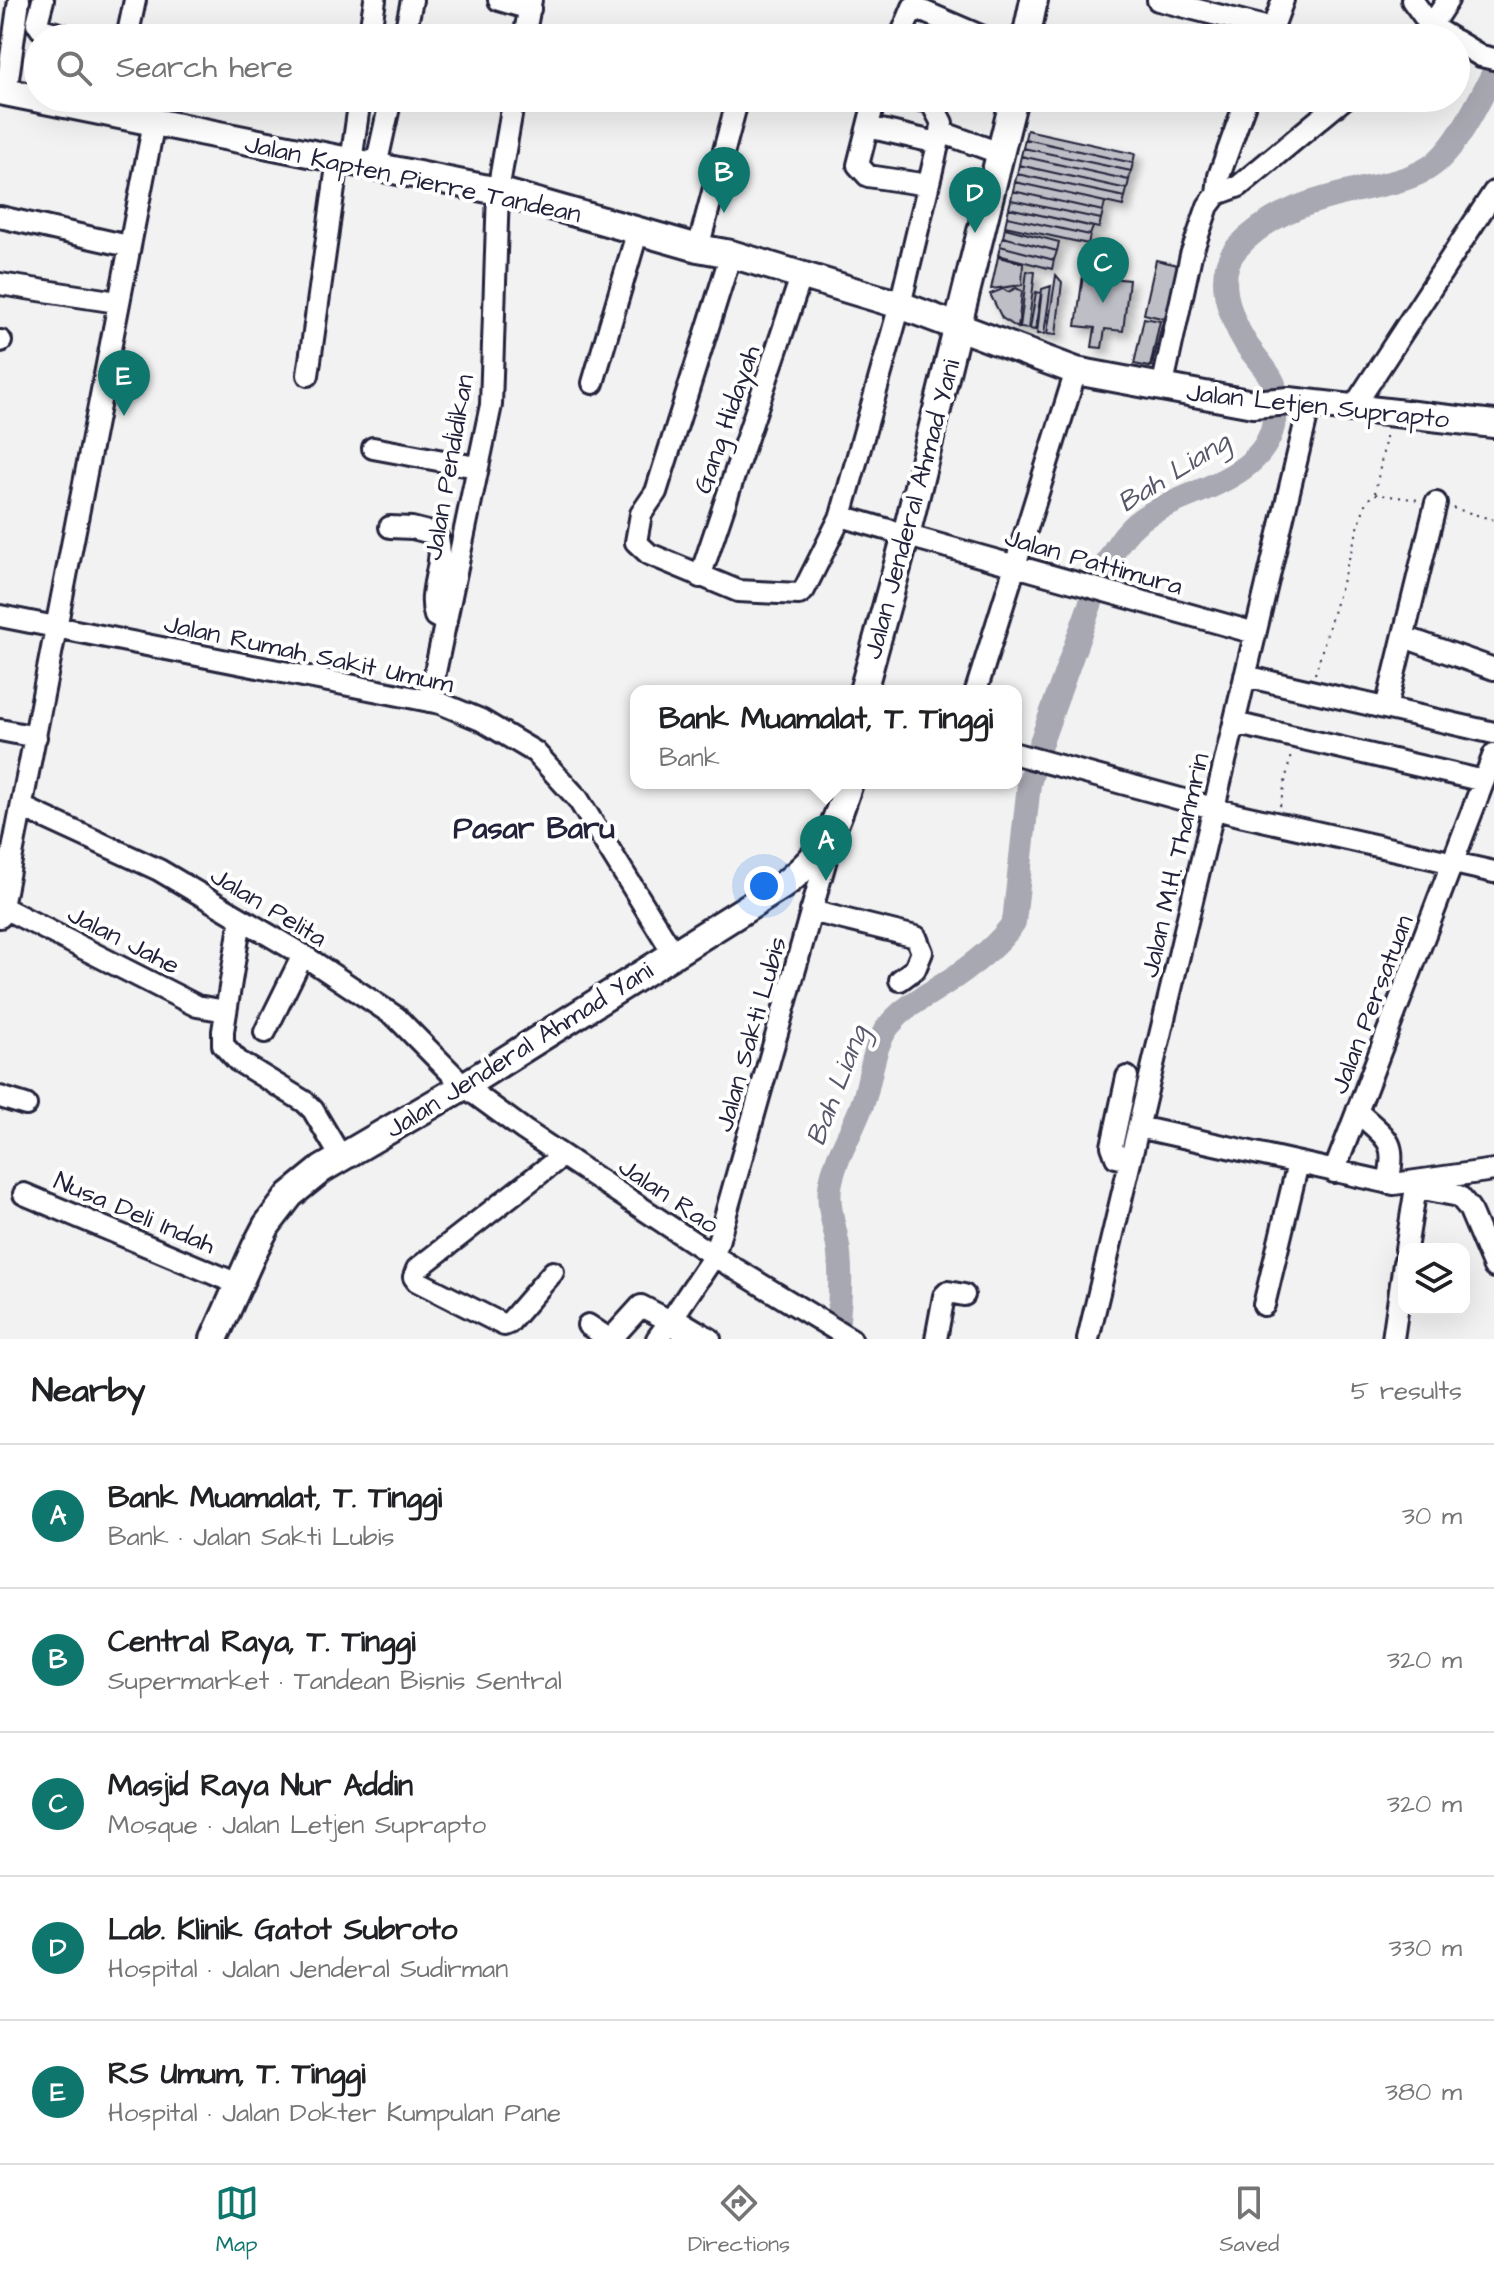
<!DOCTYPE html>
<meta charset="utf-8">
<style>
:root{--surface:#fff;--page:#f6f6f6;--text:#202124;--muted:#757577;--line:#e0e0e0;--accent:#0f766e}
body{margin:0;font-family:"Architects Daughter",sans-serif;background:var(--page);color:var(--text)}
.controls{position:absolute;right:24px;bottom:24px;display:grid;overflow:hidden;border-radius:16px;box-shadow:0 8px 32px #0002}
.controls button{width:72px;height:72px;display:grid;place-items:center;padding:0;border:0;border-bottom:2px solid var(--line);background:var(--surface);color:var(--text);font:40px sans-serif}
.you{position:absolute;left:764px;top:886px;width:28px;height:28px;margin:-20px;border:6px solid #fff;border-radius:50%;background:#1a73e8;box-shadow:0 0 0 12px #1a73e833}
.badge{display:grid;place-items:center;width:52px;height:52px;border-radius:50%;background:var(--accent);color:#fff;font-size:26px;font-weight:700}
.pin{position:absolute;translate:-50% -66px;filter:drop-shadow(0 2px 4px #0008)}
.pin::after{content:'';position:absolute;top:42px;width:28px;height:24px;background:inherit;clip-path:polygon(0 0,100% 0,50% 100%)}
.popup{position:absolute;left:630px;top:685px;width:392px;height:104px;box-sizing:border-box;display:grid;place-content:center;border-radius:16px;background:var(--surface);filter:drop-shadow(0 2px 6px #0005);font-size:26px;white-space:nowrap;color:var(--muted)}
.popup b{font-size:30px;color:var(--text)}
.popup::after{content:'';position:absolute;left:50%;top:100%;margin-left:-16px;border:16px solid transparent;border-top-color:var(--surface)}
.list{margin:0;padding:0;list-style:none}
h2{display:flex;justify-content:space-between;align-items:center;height:104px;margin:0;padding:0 32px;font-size:34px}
h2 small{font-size:26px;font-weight:400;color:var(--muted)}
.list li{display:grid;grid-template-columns:52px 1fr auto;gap:24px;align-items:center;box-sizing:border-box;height:144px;padding:0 32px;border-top:2px solid var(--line)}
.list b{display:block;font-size:30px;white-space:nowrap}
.list p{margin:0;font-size:26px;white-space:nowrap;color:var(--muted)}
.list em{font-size:26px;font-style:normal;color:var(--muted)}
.icon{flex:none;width:44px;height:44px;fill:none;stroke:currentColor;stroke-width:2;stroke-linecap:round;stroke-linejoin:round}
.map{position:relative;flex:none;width:1494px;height:1339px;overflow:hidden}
.search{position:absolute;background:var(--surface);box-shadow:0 8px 32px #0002;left:24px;right:24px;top:24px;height:88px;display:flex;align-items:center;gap:20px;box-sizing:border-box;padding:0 28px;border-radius:44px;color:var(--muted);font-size:30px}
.sheet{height:824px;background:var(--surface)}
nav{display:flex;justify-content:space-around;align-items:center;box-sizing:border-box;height:112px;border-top:2px solid var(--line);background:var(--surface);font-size:22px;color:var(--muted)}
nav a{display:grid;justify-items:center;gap:4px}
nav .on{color:var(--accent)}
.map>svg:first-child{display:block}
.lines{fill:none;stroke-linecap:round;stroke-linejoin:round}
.river{stroke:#a8a8b2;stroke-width:24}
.building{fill:#bebec6;stroke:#22223b;stroke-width:2;filter:url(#shadow)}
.minor-casing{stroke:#22223b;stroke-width:26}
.major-casing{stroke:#22223b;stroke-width:32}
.path{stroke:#22223b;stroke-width:2;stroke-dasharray:2 6;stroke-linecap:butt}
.minor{stroke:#fff;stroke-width:20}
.major{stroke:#fff;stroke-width:26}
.labels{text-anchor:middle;stroke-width:8;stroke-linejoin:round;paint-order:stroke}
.street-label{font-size:26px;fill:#22223b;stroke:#fff}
.water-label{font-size:28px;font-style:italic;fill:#58586b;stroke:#fff}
.quarter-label{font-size:30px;font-weight:bold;fill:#22223b;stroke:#fff}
</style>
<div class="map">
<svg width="1494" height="1339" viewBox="0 0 1494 1339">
<defs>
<filter id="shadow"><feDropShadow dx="6" dy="6" stdDeviation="4" flood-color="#0004"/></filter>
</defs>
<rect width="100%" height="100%" fill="#f2f2f3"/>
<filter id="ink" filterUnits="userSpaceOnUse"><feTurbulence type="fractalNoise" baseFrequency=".0125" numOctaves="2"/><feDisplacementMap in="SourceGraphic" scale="16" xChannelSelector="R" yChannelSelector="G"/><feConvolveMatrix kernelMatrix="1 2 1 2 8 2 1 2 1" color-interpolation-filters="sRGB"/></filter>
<g filter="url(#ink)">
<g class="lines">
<!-- river -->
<path class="river" d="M836 1339C839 1311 842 1282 839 1254 837 1231 827 1211 830 1187 835 1155 856 1127 865 1096 872 1071 874 1041 892 1022 906 1006 924 997 941 986 966 970 998 947 1014 922L1029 784 1040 745 1100 577C1111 555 1122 532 1143 518 1183 491 1265 481 1274 421 1275 412 1276 393 1274 384 1269 371 1254 356 1246 344 1230 318 1213 274 1237 248 1272 210 1317 199 1367 188 1386 184 1407 180 1425 170 1454 155 1479 101 1494 72"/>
</g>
<!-- building -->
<path class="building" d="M1027 130 1135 154 1133 163 1025 139Z
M1025 139 1133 163 1131 171 1023 148Z
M1023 148 1131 171 1129 180 1021 156Z
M1021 156 1129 180 1127 189 1019 165Z
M1019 165 1127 189 1125 197 1017 174Z
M1017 174 1125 197 1123 206 1015 182Z
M1015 182 1105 202 1103 211 1013 191Z
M1013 191 1103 211 1101 219 1011 200Z
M1011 200 1101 219 1099 228 1009 208Z
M1009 208 1093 227 1090 235 1007 217Z
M1007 217 1090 235 1088 244 1005 226Z
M1005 228 1059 242 1057 251 1003 237Z
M1003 237 1057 251 1054 260 1000 246Z
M1000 246 1054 260 1052 269 998 255Z
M998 257 1023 263 1022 285 991 289Z
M1156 260 1182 266 1170 320 1144 314Z
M1027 271 1035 272 1028 329 1020 328Z
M1056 275 1062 282 1056 335 1047 334Z
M1083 275 1129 280 1123 331 1105 329 1102 348 1092 347 1095 328 1076 326Z
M1051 286 1044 334H1037L1042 289Z
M1016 288 1022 291 1018 328 1002 318 990 294 1003 289 1008 292Z
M1036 292 1041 293 1035 330 1030 329Z
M1144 318 1160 321 1150 367 1134 364Z
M1163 321 1172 324 1161 369 1152 366Z"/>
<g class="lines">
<defs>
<path id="minor" d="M43 0 37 23 41 29 74 38
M499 0 530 9
M1158 0 1273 29
M1412 0 1431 26 1451 38
M127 38 135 0
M369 38 375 0
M404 38 412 0
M524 38 531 0
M900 38 913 7 985 38
M1269 38 1283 0
M1417 38 1431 26 1448 0
M1456 41 1481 56 1494 59
M6 93 19 0
M875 98 858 165 868 176 928 185
M910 98 931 102 942 123 941 132
M868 127 938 143
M351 162 360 98
M376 166 391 98
M1217 194 1239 186 1345 98
M0 217 128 246
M698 248 738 98
M731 254 656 492 641 514 636 542 649 554 738 591 799 594 804 590 841 516 900 305 941 132 1002 154
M0 284 117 302
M0 341H1
M308 375 338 159
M593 383 638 230
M1162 388 1191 255 1208 206 1217 194 1219 176 1247 98
M1353 408 1494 192
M373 448 476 467
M841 516 906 535
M390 527 412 528 436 534C448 560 426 589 435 616L446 622
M919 539 1255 633
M700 577 801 277
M0 616 440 703 481 720 535 752 578 799 674 954
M1404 637 1494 669
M1245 676 1494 733
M976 691 1076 371
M429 701 491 405 498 191 514 98
M1386 708 1436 503
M1234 723 1484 781
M0 730 36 737
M1016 754 1235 814 1494 872
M22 807 159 870 303 955 396 1017 464 1086 524 1130 714 1256 851 1339
M0 906 197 1006 226 1011
M811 911 916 937 922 952 915 969 900 980
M0 917 154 122
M241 919 223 1031V1045L238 1061 305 1102 313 1110 335 1147
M265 1032 303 955
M1127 1077 1112 1146 1116 1157 1130 1160
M0 1097 26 1105
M1357 1111C1387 1140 1398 1139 1388 1183
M1138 1127 1394 1184 1494 1170
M1334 1172 1494 754
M1418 1188 1459 1196 1469 1208 1494 1267
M24 1194 226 1279
M1406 1249 1417 1181
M553 1272 509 1323 504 1325 417 1281 414 1277 417 1269 562 1156
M1264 1305 1298 1163
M588 1325 609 1339
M611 1339 641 1306 674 1323
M657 1339 673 1317 710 1339
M688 1339 674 1323 673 1317 714 1256 832 838
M936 1339 944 1296 948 1292 964 1295
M1088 1339 1310 403
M1393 1339 1404 1263"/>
<path id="major" d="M1026 38 1034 0
M0 91 498 191 698 248 731 254 900 305 1076 371 1253 404 1289 401 1494 424
M863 691 906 535 1014 98
M214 1339 255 1248 267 1225 290 1195 322 1169 464 1086 782 886C825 853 833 833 849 783"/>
</defs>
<!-- minor casing -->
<use href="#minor" class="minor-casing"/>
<!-- major casing -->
<use href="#major" class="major-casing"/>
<!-- path -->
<path class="path" d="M1375 493 1387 432
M1453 508 1494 520
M1315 674 1366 501 1375 494 1419 500
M1280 806 1291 754"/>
<!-- minor -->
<use href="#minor" class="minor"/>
<!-- major -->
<use href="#major" class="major"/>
</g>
</g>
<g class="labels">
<!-- street labels -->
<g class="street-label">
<text transform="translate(413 178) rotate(12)" y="9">Jalan Kapten Pierre Tandean</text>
<text transform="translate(1318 405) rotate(6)" y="9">Jalan Letjen Suprapto</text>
<text transform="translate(726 419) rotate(-71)" y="9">Gang Hidayah</text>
<text transform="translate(448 467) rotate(-80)" y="9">Jalan Pendidikan</text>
<text transform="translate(911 509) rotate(-75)" y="9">Jalan Jenderal Ahmad Yani</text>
<text transform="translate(1094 561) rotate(16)" y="9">Jalan Pattimura</text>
<text transform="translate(309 653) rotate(12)" y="9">Jalan Rumah Sakit Umum</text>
<text transform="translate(1174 865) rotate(-77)" y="9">Jalan M.H. Thanmrin</text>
<text transform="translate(269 906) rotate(31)" y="9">Jalan Pelita</text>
<text transform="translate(124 939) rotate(27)" y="9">Jalan Jahe</text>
<text transform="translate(1371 1004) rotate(-69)" y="9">Jalan Persatuan</text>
<text transform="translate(750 1034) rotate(-74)" y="9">Jalan Sakti Lubis</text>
<text transform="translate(519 1049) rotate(-32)" y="9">Jalan Jenderal Ahmad Yani</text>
<text transform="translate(669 1195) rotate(34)" y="9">Jalan Rao</text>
<text transform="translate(135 1212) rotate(23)" y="9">Nusa Deli Indah</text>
</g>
<!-- water labels -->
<g class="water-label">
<text transform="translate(1173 471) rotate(-32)" y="10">Bah Liang</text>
<text transform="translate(836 1085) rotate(-69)" y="10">Bah Liang</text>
</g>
<!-- quarter labels -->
<g class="quarter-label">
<text x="534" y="838">Pasar Baru</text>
</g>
</g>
</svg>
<div class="controls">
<button><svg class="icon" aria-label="layers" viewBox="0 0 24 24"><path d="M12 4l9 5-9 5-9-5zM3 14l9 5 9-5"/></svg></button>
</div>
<div class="you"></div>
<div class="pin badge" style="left:826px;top:881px">A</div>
<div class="popup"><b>Bank Muamalat, T. Tinggi</b>Bank</div>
<div class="pin badge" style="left:724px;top:213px">B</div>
<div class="pin badge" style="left:1103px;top:303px">C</div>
<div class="pin badge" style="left:975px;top:233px">D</div>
<div class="pin badge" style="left:124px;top:416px">E</div>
<div class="search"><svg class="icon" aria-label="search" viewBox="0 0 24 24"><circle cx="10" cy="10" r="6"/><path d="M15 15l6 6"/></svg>Search here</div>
</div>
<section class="sheet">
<h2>Nearby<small>5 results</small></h2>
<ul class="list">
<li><span class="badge">A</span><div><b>Bank Muamalat, T. Tinggi</b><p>Bank · Jalan Sakti Lubis</p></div><em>30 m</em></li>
<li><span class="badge">B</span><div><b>Central Raya, T. Tinggi</b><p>Supermarket · Tandean Bisnis Sentral</p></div><em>320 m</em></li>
<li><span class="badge">C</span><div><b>Masjid Raya Nur Addin</b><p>Mosque · Jalan Letjen Suprapto</p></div><em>320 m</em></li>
<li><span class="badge">D</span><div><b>Lab. Klinik Gatot Subroto</b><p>Hospital · Jalan Jenderal Sudirman</p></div><em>330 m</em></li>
<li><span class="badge">E</span><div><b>RS Umum, T. Tinggi</b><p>Hospital · Jalan Dokter Kumpulan Pane</p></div><em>380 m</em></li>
</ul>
</section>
<nav>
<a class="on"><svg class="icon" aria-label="map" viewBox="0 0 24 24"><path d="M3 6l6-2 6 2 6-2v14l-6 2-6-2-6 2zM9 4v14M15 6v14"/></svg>Map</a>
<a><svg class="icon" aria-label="directions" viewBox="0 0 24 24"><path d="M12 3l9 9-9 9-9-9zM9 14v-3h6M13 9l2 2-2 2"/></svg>Directions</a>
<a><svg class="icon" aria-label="saved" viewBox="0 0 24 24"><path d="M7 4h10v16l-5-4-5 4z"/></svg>Saved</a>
</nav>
